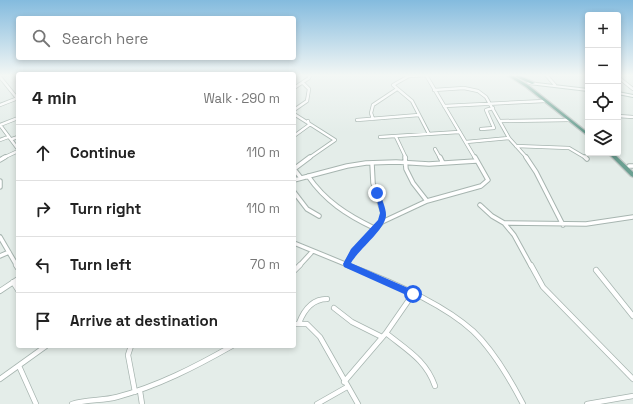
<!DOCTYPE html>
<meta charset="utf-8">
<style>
:root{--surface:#fff;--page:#f2f2f2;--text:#222;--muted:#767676;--line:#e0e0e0}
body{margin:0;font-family:"Space Grotesk",sans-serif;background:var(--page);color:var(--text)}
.controls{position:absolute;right:12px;top:12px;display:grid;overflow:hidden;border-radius:4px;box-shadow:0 2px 6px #0003}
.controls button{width:36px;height:36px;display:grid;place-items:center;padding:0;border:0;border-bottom:1px solid var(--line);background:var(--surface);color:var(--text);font:20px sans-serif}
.stop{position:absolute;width:12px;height:12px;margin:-9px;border:3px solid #2563eb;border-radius:50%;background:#fff}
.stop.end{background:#2563eb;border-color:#fff;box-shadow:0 1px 4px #0008}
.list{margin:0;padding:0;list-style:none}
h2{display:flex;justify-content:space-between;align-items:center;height:52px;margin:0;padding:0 16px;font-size:17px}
h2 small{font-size:13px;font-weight:400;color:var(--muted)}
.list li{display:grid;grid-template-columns:26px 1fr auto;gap:12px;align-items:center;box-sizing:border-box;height:56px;padding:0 16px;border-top:1px solid var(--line)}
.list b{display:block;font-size:15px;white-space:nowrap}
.list em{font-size:13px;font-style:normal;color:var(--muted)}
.icon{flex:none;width:22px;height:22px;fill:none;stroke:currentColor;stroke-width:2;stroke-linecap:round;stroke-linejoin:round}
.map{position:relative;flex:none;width:633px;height:404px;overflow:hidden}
.search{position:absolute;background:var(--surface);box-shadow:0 2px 6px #0003;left:16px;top:16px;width:280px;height:44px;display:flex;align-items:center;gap:10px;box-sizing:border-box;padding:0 14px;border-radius:4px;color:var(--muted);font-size:15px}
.panel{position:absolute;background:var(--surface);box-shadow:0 2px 6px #0003;left:16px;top:72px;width:280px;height:276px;border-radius:4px}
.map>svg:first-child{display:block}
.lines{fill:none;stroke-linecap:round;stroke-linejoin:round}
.street-far2-casing{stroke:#a7b5b0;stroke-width:4}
.street-far1-casing{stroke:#a7b5b0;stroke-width:5.5}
.street-casing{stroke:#a7b5b0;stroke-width:6}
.secondary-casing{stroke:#a3b8b1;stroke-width:2}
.primary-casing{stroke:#c2c9c7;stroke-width:2.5}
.street-far2{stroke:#fff;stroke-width:2.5}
.street-far1{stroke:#fff;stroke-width:3.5}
.street{stroke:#fff;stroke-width:4.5}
.secondary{fill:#fff;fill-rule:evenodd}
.primary{fill:#6ba092;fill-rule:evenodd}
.route{fill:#2563eb}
</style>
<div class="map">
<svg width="633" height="404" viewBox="0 0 633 404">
<rect width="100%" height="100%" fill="#e4ede9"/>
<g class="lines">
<defs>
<path id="street-far2" d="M426 75 409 76 393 85 412 101 429 134
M426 75 475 158
M546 75 555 85
M0 77 17 98
M618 77 633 89
M294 88 309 78 310 75
M434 90 464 88 478 91 486 97 509 138 527 158
M0 105 18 98
M444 106 545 101
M294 110 307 101 309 89 303 83
M294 114 335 140 309 158
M618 116 633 117
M373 119 371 113 373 105 397 89
M357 120 419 115
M500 121 569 120
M0 125 18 149
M0 125 18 118
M481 129 494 128 486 110 493 108
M294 136 309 125 308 121
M380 137 459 132
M396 137 406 158
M12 139 18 137
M0 140 8 137
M466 142 509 138
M516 146 569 148 586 158
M435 149 440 158
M3 158 18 151"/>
<path id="street-far1" d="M405 157 406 169 413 183 427 201
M440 157 443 163
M526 157 536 172 563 225
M585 157 587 159
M0 160 5 157
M372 163 373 183 383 213 382 222
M629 166H633
M294 169 310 157
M294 169 301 178
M308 176C325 201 347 215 374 228
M294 180 347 166 366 163 396 162 429 164 476 161
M0 181V187
M294 192 307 209 319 216
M480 205 492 216 504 223 514 235 531 266
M504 223 586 224 633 217
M0 237 17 266
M294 243 350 266
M0 256 9 252
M346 264 354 251 382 222 427 201 481 186 488 180 475 157
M299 266 311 253"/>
<path id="street" d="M16 265 18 268
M347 265C388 280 441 302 473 331 494 351 510 379 523 404
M531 265 543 287 633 379
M596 270 633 316
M294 271 300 265
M13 282 18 290
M0 291 18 279
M334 308 352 322 382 337
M299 323C304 310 312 299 327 299
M294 324H307L320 337 358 404
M386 333C407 350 426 360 435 386
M131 346 128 355 135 392
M19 366 36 404
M0 379 46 346
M344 382 386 333 413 294
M140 391 142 404
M72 404C87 399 102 401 117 397 158 386 195 367 232 346
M317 404 347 387
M587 404 633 396"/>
<path id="secondary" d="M528 82 588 89V91L529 84 527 83Z
M618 92 633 95V97L618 94Z"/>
<path id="primary" d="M507 75H512L528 85 588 133V136L526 87Z
M516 75H518L535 83 532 84 516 77Z
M608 153H613L633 172V177L631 176Z"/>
</defs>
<!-- street-far2 casing -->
<use href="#street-far2" class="street-far2-casing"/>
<!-- street-far1 casing -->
<use href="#street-far1" class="street-far1-casing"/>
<!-- street casing -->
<use href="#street" class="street-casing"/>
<!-- secondary casing -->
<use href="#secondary" class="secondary-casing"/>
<!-- primary casing -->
<use href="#primary" class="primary-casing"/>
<!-- street-far2 -->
<use href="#street-far2" class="street-far2"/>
<!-- street-far1 -->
<use href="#street-far1" class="street-far1"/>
<!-- street -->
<use href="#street" class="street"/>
<!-- secondary -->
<use href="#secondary" class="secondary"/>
<!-- primary -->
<use href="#primary" class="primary"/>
</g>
<!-- sky -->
<linearGradient id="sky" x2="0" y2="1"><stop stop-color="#84bbde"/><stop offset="0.57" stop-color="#f3f7f5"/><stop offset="1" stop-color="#f3f7f5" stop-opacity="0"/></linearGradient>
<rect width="633" height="132" fill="url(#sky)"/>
<!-- route -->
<path class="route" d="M375 191 380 193C382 200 386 208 386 215 386 229 359 249 351 263L415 291V297L413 298 344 267 343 264 351 249 378 220 380 213Z"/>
</svg>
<div class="controls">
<button>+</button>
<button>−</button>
<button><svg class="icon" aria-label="locate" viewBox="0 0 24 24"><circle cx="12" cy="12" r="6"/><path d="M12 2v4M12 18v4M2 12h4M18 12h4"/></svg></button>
<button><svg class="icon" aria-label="layers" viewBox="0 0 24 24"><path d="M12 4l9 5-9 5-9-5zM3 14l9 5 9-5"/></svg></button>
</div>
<div class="stop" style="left:413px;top:294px"></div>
<div class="stop end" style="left:377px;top:193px"></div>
<div class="search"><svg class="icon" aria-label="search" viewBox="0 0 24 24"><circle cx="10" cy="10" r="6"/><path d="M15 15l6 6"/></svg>Search here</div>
<section class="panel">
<h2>4 min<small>Walk · 290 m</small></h2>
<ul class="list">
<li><svg class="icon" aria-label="ahead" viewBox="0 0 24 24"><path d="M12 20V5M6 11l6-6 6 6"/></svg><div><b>Continue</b></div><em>110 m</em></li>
<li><svg class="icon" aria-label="right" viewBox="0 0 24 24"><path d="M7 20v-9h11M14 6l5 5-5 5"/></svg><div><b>Turn right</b></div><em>110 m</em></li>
<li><svg class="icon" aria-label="left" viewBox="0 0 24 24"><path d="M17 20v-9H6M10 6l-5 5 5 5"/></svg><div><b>Turn left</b></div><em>70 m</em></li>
<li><svg class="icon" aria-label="arrive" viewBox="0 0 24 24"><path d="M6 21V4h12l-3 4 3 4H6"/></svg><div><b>Arrive at destination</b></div></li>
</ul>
</section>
</div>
